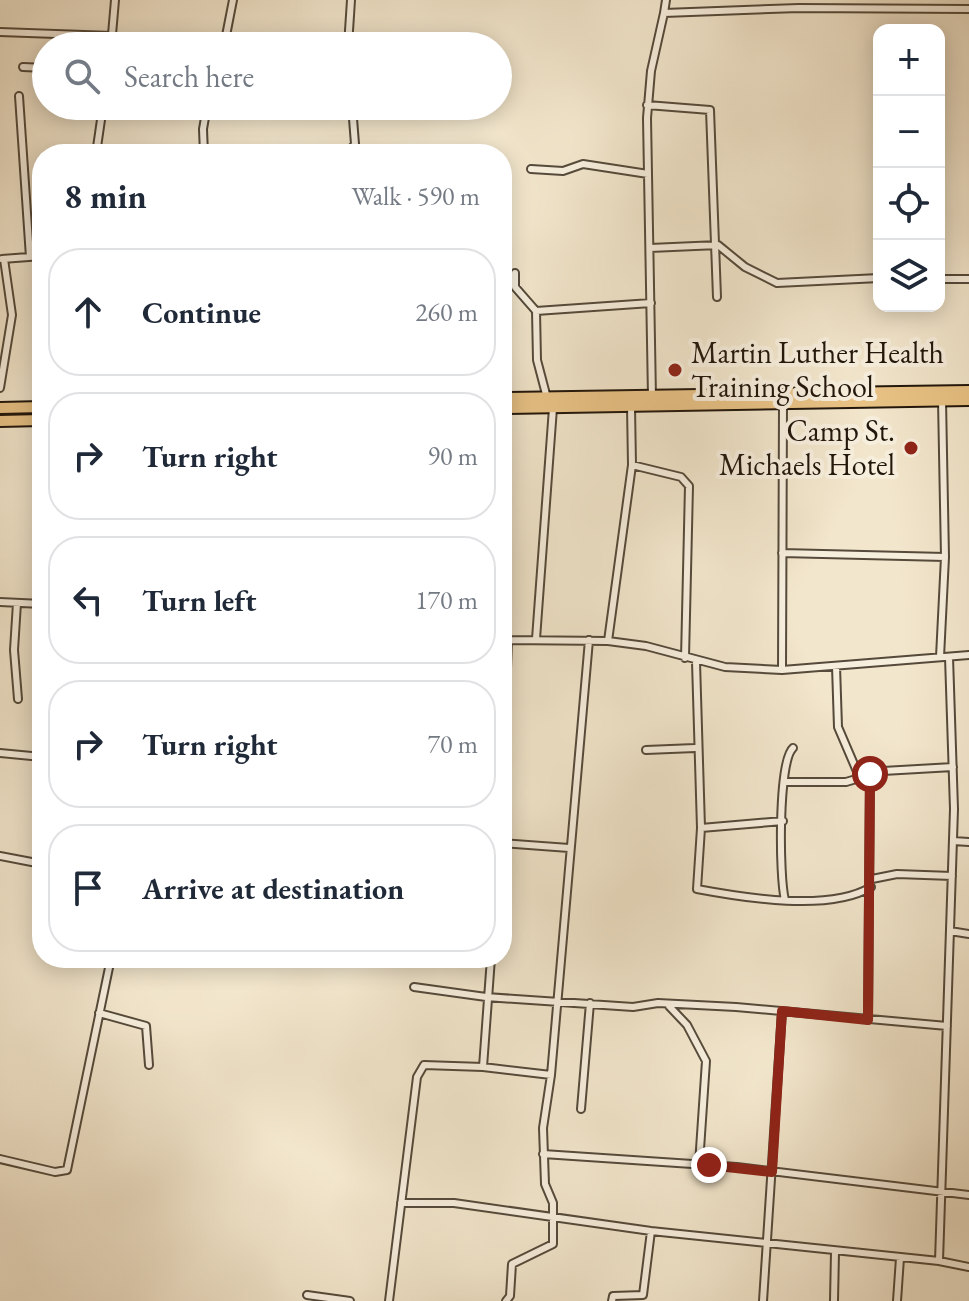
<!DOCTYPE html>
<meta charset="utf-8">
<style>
:root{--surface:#fff;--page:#f2f2f3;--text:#1f2937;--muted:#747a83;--line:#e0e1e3}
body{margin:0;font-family:"EB Garamond",serif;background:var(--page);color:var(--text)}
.controls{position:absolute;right:24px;top:24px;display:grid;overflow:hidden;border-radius:16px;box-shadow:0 4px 20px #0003}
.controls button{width:72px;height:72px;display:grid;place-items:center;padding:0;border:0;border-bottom:2px solid var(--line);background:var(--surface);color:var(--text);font:40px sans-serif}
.stop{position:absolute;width:24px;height:24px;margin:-18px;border:6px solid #8f2418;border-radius:50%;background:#fff}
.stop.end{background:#8f2418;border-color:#fff;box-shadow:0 2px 8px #0008}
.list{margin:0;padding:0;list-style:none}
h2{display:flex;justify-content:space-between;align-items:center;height:104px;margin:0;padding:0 32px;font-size:34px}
h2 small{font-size:26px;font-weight:400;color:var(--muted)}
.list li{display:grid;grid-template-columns:52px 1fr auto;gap:24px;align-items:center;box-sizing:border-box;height:128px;margin:0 16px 16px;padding:0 16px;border:2px solid var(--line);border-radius:32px}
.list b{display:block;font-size:30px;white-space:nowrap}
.list em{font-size:26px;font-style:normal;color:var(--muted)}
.icon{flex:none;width:44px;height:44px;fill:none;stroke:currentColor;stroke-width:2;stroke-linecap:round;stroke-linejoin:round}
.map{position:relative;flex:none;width:969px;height:1301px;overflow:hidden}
.search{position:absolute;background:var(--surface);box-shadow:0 4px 20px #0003;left:32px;top:32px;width:480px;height:88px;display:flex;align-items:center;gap:20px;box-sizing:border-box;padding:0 28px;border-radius:44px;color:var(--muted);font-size:30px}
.panel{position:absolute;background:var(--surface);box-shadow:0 4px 20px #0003;left:32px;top:144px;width:480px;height:824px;border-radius:32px}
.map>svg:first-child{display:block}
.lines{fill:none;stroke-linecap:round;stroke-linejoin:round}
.street-casing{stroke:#554a3b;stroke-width:10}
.highway-casing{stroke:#21160b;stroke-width:14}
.street{stroke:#f7efde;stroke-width:6}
.highway{stroke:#e9c386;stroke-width:10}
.route{stroke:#8f2418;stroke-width:10}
.poi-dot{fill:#8f2418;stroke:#f7efde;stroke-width:3}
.labels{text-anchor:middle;stroke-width:8;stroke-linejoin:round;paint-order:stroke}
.poi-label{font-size:30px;fill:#21160b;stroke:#f7efde;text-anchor:start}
</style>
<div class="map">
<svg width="969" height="1301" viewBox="0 0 969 1301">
<rect width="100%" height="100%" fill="#f2e6cc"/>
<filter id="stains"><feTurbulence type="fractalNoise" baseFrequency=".0025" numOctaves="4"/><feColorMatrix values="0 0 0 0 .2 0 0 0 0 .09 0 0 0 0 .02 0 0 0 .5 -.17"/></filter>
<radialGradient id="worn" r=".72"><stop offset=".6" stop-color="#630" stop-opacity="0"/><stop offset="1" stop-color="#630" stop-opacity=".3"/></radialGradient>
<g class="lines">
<defs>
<path id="street" d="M664 13 666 0
M0 32 112 36
M111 46 115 0
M224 46 233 0
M348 46 351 0
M23 67 46 68
M19 96 30 257
M647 105 710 110 717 297
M352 151 393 149
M96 154 103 106
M204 154 203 129 207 106
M347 154 355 144 352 106
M531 169 563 171 583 164 648 174
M650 248 718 245 745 267 777 283 879 278
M2 259 42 256
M515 273V287L536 311 537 360 547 398
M939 279H969
M536 311 651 303
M0 388 12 315 4 259
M652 397 647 118 651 71 664 13 799 8 969 9
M632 465 681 477 689 486 685 658
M782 553 945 557
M0 602 42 604
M17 603 14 650 18 699
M536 639 553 408
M502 640 608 641 646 646 725 667 782 670 969 655
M608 641 632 465 631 407
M940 657 945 557 942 400
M696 662 701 828 697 889C745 898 830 912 871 887
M836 666 838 727 859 776
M782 670 783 405
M646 750 695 748
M0 753 42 757
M784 782H846L883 771 953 767
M502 815 508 639
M701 828 783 821
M953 841 969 842
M502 843 569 848
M0 856 42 864
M872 879 897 874 952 876
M785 900C779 877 778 761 793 748
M950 931 969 934
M491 958 483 1067 551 1075
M414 987 486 997 633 1007 658 1003 736 1007 947 1026
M669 1006 687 1025 706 1061 699 1164
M99 1013 146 1026 149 1065
M868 1020 870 774
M581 1109 590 1003
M543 1154 737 1167 969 1195
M0 1159 55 1172 67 1170 111 958
M401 1203H454L651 1231 939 1261 969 1267
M939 1261 954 809 949 657
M307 1295 350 1301
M389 1301 417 1077 424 1065 483 1067
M506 1301 510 1296 512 1264 553 1244V1203L545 1184 543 1128 551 1075 589 640
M612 1301 613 1296 643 1295 651 1231
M763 1301 782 1011
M834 1301 835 1252
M897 1301 900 1258"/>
<path id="highway" d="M502 398 969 391
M0 408 42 407
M502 408 969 400
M0 421 42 420"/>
</defs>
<!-- street casing -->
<use href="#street" class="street-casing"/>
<!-- highway casing -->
<use href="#highway" class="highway-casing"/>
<!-- street -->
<use href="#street" class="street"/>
<!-- highway -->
<use href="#highway" class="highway"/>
</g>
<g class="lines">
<!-- route -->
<path class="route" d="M709 1165 772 1172 782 1011 868 1020 870 774"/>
</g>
<!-- markers -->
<g class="poi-dot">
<circle cx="675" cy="370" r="8"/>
<circle cx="911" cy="448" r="8"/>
</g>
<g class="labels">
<!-- poi labels -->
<g class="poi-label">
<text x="691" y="363">Martin Luther Health<tspan x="691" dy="34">Training School</tspan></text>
<text x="895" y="441" text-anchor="end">Camp St.<tspan x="895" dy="34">Michaels Hotel</tspan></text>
</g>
</g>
<rect width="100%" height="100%" filter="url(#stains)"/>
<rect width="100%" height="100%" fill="url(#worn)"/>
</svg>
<div class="controls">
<button>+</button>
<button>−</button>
<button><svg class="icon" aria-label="locate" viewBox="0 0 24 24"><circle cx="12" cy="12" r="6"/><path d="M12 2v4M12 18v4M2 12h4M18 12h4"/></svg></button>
<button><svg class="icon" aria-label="layers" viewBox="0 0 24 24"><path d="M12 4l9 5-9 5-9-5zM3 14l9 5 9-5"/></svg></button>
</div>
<div class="stop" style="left:870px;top:774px"></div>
<div class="stop end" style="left:709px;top:1165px"></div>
<div class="search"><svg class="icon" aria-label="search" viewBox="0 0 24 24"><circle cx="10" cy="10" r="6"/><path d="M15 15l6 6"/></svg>Search here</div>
<section class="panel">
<h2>8 min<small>Walk · 590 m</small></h2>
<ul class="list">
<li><svg class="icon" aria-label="ahead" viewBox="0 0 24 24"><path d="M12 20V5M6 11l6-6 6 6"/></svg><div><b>Continue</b></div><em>260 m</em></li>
<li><svg class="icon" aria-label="right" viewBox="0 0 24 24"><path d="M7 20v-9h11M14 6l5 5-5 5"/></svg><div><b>Turn right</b></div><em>90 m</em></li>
<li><svg class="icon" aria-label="left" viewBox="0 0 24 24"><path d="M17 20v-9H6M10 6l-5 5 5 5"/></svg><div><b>Turn left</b></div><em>170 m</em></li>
<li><svg class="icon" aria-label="right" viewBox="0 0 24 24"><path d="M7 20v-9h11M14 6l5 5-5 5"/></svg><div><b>Turn right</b></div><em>70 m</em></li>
<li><svg class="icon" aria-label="arrive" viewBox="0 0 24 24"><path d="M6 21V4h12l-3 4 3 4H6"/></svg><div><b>Arrive at destination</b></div></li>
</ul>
</section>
</div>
